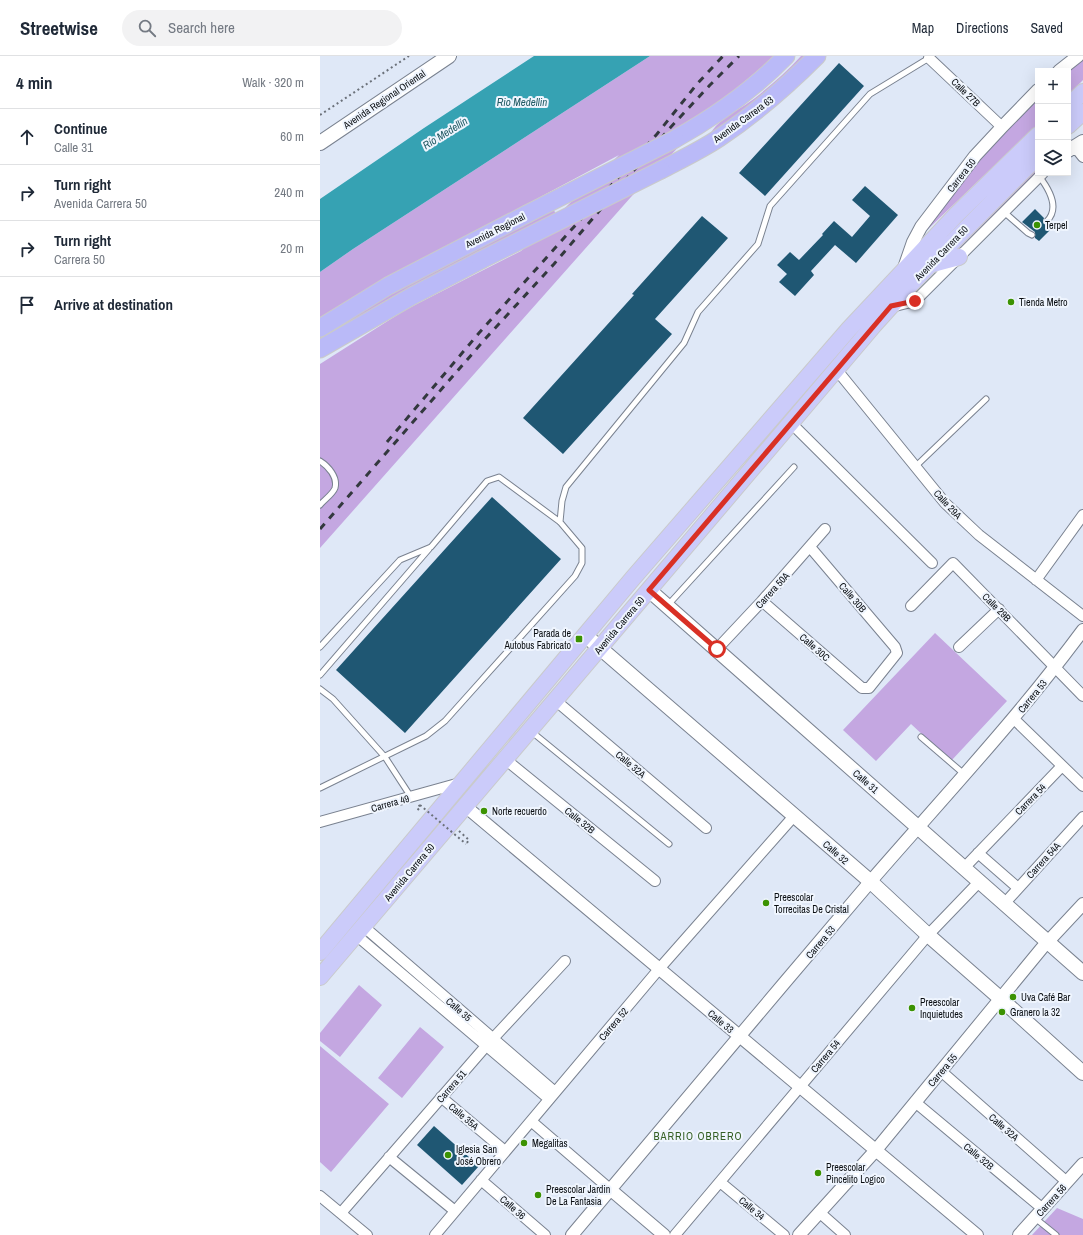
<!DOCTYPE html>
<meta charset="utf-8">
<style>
:root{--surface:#fff;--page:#f2f2f3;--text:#1f2937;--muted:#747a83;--line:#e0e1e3}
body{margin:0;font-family:"Archivo Narrow",sans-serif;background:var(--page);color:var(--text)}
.controls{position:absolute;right:12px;top:12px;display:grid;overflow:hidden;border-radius:0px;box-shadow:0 4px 16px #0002}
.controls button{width:36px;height:36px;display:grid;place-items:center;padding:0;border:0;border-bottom:1px solid var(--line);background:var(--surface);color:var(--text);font:20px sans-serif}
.stop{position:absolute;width:12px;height:12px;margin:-9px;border:3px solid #d93025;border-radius:50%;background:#fff}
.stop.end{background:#d93025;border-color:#fff;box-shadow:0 1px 4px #0008}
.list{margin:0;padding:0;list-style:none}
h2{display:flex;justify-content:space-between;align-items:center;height:52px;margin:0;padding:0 16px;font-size:17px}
h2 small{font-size:13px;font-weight:400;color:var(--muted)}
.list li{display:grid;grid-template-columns:26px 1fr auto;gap:12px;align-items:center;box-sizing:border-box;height:56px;padding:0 16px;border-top:1px solid var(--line)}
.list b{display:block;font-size:15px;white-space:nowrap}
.list p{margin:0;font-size:13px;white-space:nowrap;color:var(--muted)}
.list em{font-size:13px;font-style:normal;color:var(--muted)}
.icon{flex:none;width:22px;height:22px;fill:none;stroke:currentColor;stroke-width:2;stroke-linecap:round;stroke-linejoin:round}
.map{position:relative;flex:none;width:763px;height:1179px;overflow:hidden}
header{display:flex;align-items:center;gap:24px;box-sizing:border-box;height:56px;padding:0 20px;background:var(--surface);border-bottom:1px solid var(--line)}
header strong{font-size:19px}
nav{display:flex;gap:22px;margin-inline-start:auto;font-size:14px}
.search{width:280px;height:36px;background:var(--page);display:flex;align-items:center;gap:10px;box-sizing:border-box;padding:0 14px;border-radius:22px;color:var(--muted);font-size:15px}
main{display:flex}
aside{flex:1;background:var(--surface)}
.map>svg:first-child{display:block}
.green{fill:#c4a7e1}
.water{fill:#36a2b3}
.building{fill:#1f5773}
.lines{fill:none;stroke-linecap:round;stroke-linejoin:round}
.service-casing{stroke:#7a8290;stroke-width:7}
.minor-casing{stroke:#7a8290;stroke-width:12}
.tertiary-casing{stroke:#7a8290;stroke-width:14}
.secondary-casing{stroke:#7a8290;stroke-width:16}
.primary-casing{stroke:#c9cacb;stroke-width:18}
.trunk-casing{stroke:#c9cacb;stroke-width:19}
.path{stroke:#6b717a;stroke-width:2;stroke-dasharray:2 3;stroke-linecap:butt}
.service{stroke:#fff;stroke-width:5}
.minor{stroke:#fff;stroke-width:10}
.tertiary{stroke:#fff;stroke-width:12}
.secondary{stroke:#fff;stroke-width:14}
.primary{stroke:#cbcbfa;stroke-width:16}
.trunk{stroke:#babaf8;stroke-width:17}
.rail{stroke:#33383e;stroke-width:3;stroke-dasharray:7 7;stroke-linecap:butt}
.trunk-bridge-casing{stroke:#c9cacb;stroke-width:19;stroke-linecap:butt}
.path-bridge{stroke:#6b717a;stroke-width:2;stroke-dasharray:2 3;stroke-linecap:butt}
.trunk-bridge{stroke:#babaf8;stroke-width:17}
.route{stroke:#d93025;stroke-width:5}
.poi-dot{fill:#3b9202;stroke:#eff5fe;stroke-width:1.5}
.labels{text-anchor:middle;stroke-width:4;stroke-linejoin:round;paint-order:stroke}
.street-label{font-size:10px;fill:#090d11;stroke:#eff5fe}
.poi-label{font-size:10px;fill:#090d11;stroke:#eff5fe;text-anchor:start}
.water-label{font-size:11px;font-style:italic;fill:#225b65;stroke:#eff5fe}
.neighbourhood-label{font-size:11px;letter-spacing:1px;fill:#356025;stroke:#eff5fe}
</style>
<header>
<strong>Streetwise</strong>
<div class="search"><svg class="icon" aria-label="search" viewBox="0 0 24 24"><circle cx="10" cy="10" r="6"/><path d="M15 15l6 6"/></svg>Search here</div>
<nav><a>Map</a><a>Directions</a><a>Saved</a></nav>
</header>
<main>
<aside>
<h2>4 min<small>Walk · 320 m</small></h2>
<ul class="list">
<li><svg class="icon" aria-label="ahead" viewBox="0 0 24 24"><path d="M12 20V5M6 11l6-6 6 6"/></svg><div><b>Continue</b><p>Calle 31</p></div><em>60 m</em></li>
<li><svg class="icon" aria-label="right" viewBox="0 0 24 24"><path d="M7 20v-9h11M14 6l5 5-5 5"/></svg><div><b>Turn right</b><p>Avenida Carrera 50</p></div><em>240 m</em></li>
<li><svg class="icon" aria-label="right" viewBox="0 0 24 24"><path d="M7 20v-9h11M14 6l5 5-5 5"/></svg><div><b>Turn right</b><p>Carrera 50</p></div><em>20 m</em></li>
<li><svg class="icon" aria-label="arrive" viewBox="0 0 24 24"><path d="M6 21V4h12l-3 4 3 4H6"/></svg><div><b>Arrive at destination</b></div></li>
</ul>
</aside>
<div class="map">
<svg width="763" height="1179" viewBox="0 0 763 1179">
<rect width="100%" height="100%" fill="#dfe8f7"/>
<!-- green -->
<path class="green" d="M330 0H455L404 43 311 141 0 492V308L85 254 201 195 299 99 132 188 0 265V216L33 193Z
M481 0H492L462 28 390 79C397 63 421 53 435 42 451 29 467 16 481 0Z
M763 4V24L748 39V16Z
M718 43V68L605 176 661 100Z
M718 111V116L635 198 633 196Z
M234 154 236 159 0 287V281L71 237Z
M615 577 687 645 631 705 591 668 556 705 523 674Z
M39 929 62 949 20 1001 0 985V977Z
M100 971 124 991 82 1042 58 1022Z
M0 990 69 1048 11 1116 0 1106Z
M737 1152 763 1163V1179H712Z"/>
<!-- water -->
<path class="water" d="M214 0H330L33 193 0 216V143L104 72Z"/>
<!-- building -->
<path class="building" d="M519 7 544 30 445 140 419 117Z
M545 130 578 159 536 207 515 189 491 215 494 219 475 240 459 226 467 218 457 209 470 196 479 204 503 179 502 178 514 165 532 181 550 160 532 144Z
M715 153 724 162 723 165 724 168 727 169 730 168 733 171 719 185 715 182V176L702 166Z
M382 160 408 182 335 263 352 278 243 398 203 362 314 239 312 238Z
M172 441 241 503 85 677 16 614Z
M114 1070 159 1110 142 1129 97 1089Z"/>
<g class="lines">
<defs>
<path id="service" d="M719 120C729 133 740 152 727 165
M684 156 708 177 712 179
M0 405C8 410 18 421 15 432 13 438 4 444 0 449
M596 410 666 343
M240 466 242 445 246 431 364 287 378 256 438 188 450 150 550 38 609 2
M348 549 474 411
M0 591 80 504 111 491 167 425 179 421 240 466 262 492V507L255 520 125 665 106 680 0 732
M0 619 109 493
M0 633 13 643 65 701 91 741
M212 676 349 788
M601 681 644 718
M715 1162 736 1179"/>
<path id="minor" d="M609 2 682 71
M749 96 755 91 763 101
M571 251 595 245 723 117
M516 313 625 447 659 479 763 560
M471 367 612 507
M716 524 763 459
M442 545 542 632H549L577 597 575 591 490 491
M591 550 633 507 763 640
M639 591 679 553
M397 593 442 545 505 473
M235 644 386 772
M694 663 763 730
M185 703 335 825
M0 766 140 727
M658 797 698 832
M644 812 742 710
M684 848 763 761
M43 870 235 1036
M36 879 229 1043
M622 1016 747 1126
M121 1041 185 1095
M595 1046 723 1153
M211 1065 291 1134
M69 1101 135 1155
M161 1124 225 1179
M400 1126 464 1179
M0 1140 47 1179
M499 1156 525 1179
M21 1157 166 990 245 905
M115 1179 339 913 474 760
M355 1179 608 879 659 826"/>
<path id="tertiary" d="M739 15 758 0
M584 212 593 186 601 171 655 100 682 71 718 34
M145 750 657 1179
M291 1134 344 1179
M252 1179C352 1061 450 943 550 826 622 743 698 662 763 574
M479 1179 556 1094 722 892 763 848
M699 1179 763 1108"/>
<path id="secondary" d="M0 87 129 0
M748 93 755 91 763 86
M329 534 763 917
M265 579 551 826 608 879 681 943 763 1017"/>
<path id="primary" d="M748 50 763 36
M748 70 763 56
M609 209 639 201
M0 896 313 522 529 273 635 160 718 79
M0 921 554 269 592 227 718 100"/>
<path id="trunk" d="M355 83C396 60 433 34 466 0
M341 114C360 104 381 94 399 82 435 58 467 30 497 0
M0 272 68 230 207 158
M0 293 92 240 161 204"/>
</defs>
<!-- service casing -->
<use href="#service" class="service-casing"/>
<!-- minor casing -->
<use href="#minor" class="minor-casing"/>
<!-- tertiary casing -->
<use href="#tertiary" class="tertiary-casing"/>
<!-- secondary casing -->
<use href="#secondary" class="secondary-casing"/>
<!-- primary casing -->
<use href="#primary" class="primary-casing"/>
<!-- trunk casing -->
<use href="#trunk" class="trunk-casing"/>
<!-- path -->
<path class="path" d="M0 59 89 0
M100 749 97 752 101 756
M139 775 149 784 146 788"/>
<!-- service -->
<use href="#service" class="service"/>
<!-- minor -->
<use href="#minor" class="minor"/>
<!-- tertiary -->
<use href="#tertiary" class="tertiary"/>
<!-- secondary -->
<use href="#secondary" class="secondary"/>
<!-- primary -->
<use href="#primary" class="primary"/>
<!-- trunk -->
<use href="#trunk" class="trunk"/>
<!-- rail -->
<path class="rail" d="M67 386 159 277 337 78 377 28 403 0
M0 473 166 282 234 208 349 73 390 29 419 0"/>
<defs>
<path id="trunk-bridge" d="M207 158 355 83
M161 204 341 114"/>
</defs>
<!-- trunk-bridge casing -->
<use href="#trunk-bridge" class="trunk-bridge-casing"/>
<!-- path-bridge -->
<path class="path-bridge" d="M100 749 146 788"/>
<!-- trunk-bridge -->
<use href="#trunk-bridge" class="trunk-bridge"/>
</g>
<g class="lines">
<!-- route -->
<path class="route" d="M397 593 329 534 571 250 595 245"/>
</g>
<!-- markers -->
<g class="poi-dot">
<circle cx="717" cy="169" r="4"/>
<circle cx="691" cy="246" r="4"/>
<rect x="255" y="579" width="8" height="8" rx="2"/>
<circle cx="164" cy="755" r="4"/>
<circle cx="446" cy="847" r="4"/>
<circle cx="693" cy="941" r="4"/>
<circle cx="592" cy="952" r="4"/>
<circle cx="682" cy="956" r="4"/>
<circle cx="204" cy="1087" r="4"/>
<circle cx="128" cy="1099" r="4"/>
<circle cx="498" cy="1117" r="4"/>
<circle cx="218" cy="1139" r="4"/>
</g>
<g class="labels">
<!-- street labels -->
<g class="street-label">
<text transform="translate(646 36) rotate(44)" y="4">Calle 27B</text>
<text transform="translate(64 43) rotate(-34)" y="4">Avenida Regional Oriental</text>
<text transform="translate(423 63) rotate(-36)" y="4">Avenida Carrera 63</text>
<text transform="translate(641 119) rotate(-52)" y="4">Carrera 50</text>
<text transform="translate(175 174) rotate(-27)" y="4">Avenida Regional</text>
<text transform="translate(621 197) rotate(-46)" y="4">Avenida Carrera 50</text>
<text transform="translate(628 448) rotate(47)" y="4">Calle 29A</text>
<text transform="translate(452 534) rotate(-48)" y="4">Carrera 50A</text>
<text transform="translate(533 541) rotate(49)" y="4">Calle 30B</text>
<text transform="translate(677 551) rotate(45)" y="4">Calle 29B</text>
<text transform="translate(299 569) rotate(-50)" y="4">Avenida Carrera 50</text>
<text transform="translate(495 591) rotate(41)" y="4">Calle 30C</text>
<text transform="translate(712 640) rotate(-51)" y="4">Carrera 53</text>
<text transform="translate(311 708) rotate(40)" y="4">Calle 32A</text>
<text transform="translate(546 725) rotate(41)" y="4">Calle 31</text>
<text transform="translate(710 743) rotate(-46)" y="4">Carrera 54</text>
<text transform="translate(70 747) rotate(-16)" y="4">Carrera 49</text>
<text transform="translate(260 764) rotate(39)" y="4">Calle 32B</text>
<text transform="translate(516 796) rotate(41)" y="4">Calle 32</text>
<text transform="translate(723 804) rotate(-48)" y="4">Carrera 54A</text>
<text transform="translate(89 816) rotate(-50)" y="4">Avenida Carrera 50</text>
<text transform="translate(500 886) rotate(-50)" y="4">Carrera 53</text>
<text transform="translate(139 953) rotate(41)" y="4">Calle 35</text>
<text transform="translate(401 965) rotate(40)" y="4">Calle 33</text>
<text transform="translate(293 968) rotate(-50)" y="4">Carrera 52</text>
<text transform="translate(505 1000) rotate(-50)" y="4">Carrera 54</text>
<text transform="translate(622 1014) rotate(-50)" y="4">Carrera 55</text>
<text transform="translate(131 1030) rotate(-49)" y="4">Carrera 51</text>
<text transform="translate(144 1060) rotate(40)" y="4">Calle 35A</text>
<text transform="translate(684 1071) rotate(41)" y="4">Calle 32A</text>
<text transform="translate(659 1100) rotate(40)" y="4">Calle 32B</text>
<text transform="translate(731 1144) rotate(-48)" y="4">Carrera 56</text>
<text transform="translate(193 1151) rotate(41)" y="4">Calle 36</text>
<text transform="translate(432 1152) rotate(40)" y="4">Calle 34</text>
</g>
<!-- poi labels -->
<g class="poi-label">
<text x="725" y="173">Terpel</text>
<text x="699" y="250">Tienda Metro</text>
<text x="251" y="581" text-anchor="end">Parada de<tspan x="251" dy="12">Autobus Fabricato</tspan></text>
<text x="172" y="759">Norte recuerdo</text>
<text x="454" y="845">Preescolar<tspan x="454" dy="12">Torrecitas De Cristal</tspan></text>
<text x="701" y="945">Uva Café Bar</text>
<text x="600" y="950">Preescolar<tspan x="600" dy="12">Inquietudes</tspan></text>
<text x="690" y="960">Granero la 32</text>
<text x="212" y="1091">Megalitas</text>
<text x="136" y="1097">Iglesia San<tspan x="136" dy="12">José Obrero</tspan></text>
<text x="506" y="1115">Preescolar<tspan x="506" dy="12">Pincelito Logico</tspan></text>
<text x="226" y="1137">Preescolar Jardin<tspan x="226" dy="12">De La Fantasia</tspan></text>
</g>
<!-- water labels -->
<g class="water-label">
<text x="202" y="50">Rio Medellin</text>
<text transform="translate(125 77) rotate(-32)" y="4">Río Medellín</text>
</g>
<!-- neighbourhood labels -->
<g class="neighbourhood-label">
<text x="378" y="1084">BARRIO OBRERO</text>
</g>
</g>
</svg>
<div class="controls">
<button>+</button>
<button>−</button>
<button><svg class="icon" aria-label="layers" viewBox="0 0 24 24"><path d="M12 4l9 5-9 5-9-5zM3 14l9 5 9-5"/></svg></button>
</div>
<div class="stop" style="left:397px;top:593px"></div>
<div class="stop end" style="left:595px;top:245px"></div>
</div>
</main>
